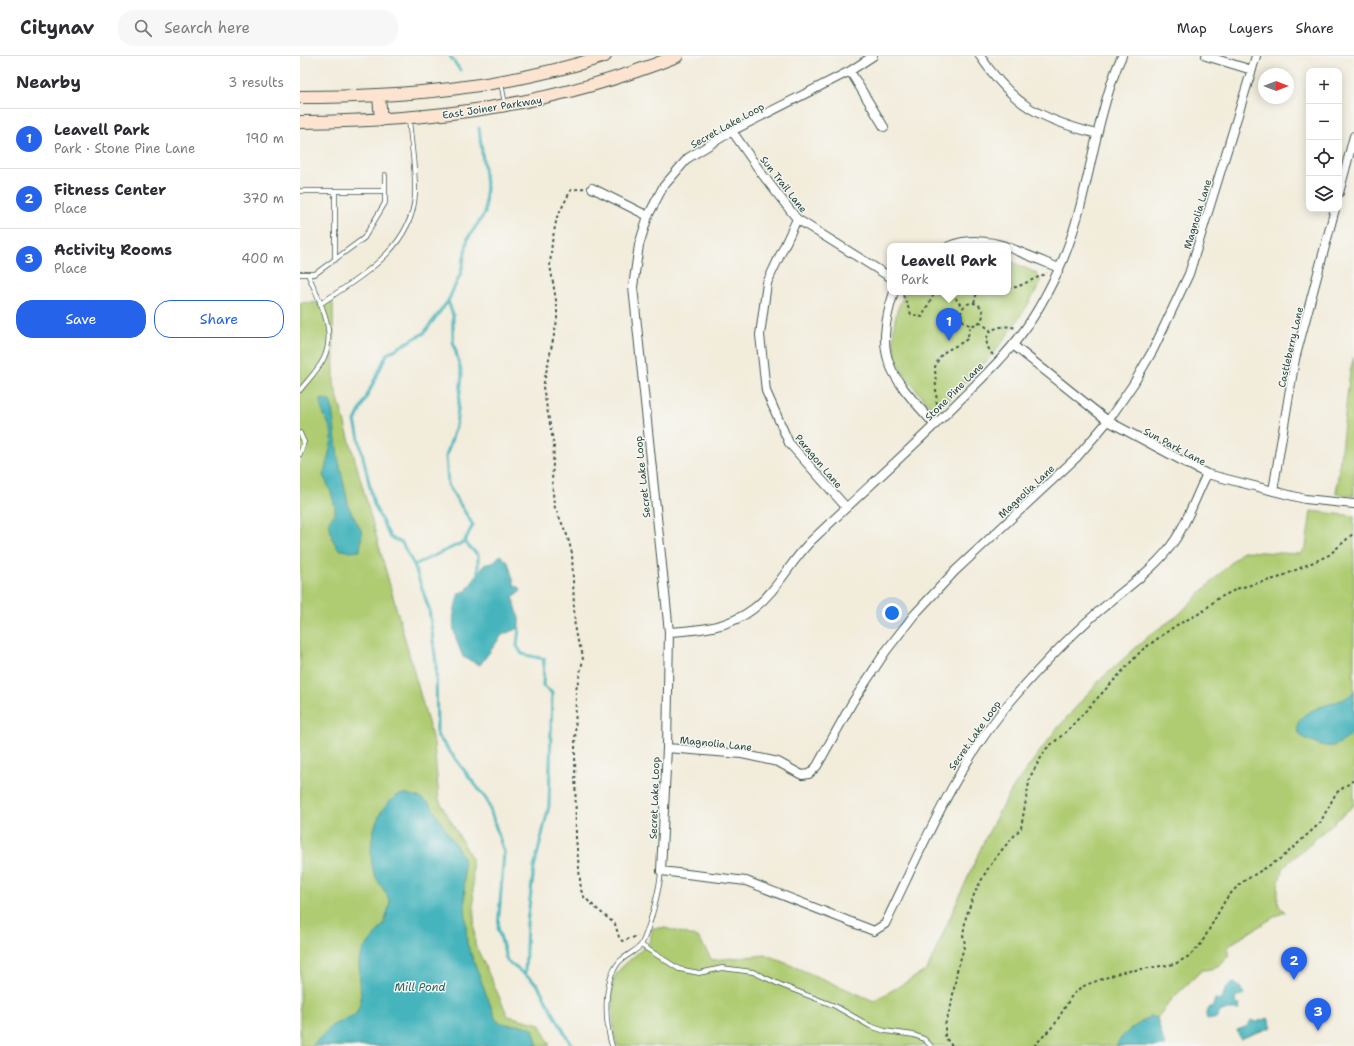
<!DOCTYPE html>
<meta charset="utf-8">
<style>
:root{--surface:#fff;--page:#f7f7f7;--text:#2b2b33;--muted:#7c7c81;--line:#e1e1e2;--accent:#2563eb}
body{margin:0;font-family:"Shantell Sans",sans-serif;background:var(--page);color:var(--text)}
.controls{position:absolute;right:12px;top:12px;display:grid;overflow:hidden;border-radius:8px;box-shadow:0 2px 10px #0003}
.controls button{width:36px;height:36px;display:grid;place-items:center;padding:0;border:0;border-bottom:1px solid var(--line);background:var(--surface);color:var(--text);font:20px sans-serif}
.compass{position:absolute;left:958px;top:12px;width:36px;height:36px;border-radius:50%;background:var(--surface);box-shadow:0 2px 10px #0003;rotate:90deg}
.you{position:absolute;left:592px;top:557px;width:14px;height:14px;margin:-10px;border:3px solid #fff;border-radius:50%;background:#1a73e8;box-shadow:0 0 0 6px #1a73e833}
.badge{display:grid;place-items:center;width:26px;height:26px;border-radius:50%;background:var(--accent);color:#fff;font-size:13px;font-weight:700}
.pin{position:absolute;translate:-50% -33px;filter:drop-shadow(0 1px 2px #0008)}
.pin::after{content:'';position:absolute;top:21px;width:14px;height:12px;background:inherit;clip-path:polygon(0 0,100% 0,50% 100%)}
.popup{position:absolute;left:587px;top:187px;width:124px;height:52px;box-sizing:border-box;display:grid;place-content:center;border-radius:8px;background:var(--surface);filter:drop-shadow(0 1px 3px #0005);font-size:13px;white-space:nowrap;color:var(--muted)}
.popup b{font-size:15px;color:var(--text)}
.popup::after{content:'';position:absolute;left:50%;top:100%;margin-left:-8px;border:8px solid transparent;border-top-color:var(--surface)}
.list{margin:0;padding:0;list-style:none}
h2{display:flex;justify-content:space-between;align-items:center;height:52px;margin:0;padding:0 16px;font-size:17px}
h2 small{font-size:13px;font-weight:400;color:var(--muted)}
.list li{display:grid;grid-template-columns:26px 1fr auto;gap:12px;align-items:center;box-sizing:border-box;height:60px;padding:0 16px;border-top:1px solid var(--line)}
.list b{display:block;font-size:15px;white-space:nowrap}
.list p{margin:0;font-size:13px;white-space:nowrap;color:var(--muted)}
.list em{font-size:13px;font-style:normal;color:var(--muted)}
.actions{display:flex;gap:8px;padding:12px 16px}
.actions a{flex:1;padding:9px 0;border:1px solid var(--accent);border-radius:16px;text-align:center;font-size:14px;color:var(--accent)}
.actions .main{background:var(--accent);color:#fff}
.icon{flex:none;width:22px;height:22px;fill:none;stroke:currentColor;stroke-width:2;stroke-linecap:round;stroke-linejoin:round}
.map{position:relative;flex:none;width:1054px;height:990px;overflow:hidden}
header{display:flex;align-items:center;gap:24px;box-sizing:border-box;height:56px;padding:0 20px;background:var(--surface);border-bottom:1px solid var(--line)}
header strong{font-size:19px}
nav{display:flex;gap:22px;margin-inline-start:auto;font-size:14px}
.search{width:280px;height:36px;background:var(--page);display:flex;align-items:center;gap:10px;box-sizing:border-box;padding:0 14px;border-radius:16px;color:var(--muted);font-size:15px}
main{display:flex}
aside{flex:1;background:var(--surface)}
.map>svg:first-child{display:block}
.green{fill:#afcc72;stroke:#678453}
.water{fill:#45b4bc;stroke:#327878}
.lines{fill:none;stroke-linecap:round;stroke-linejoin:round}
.stream{stroke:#45b4bc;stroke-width:3}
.service-casing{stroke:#3f574d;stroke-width:5.5}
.minor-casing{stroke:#3f574d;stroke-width:10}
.secondary-casing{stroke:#3f574d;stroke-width:14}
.path{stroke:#3f574d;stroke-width:2;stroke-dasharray:3 3;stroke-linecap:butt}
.service{stroke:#fff;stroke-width:4}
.minor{stroke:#fff;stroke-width:8}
.secondary{stroke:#fde4d1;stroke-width:12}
.labels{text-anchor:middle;stroke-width:3;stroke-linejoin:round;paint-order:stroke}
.street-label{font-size:10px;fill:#1f3d34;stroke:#f6f6f2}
.water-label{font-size:11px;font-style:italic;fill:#2a615d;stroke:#f6f6f2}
</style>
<header>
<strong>Citynav</strong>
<div class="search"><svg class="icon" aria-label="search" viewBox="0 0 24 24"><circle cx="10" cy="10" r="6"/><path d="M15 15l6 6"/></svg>Search here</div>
<nav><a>Map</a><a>Layers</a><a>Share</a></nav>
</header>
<main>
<aside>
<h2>Nearby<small>3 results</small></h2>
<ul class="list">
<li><span class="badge">1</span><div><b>Leavell Park</b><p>Park · Stone Pine Lane</p></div><em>190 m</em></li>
<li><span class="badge">2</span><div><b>Fitness Center</b><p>Place</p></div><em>370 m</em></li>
<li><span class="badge">3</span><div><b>Activity Rooms</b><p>Place</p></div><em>400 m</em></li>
</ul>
<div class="actions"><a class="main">Save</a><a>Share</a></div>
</aside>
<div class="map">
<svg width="1054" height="990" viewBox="0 0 1054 990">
<rect width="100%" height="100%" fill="#f6f6f2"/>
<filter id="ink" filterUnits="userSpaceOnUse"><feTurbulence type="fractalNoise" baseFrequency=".025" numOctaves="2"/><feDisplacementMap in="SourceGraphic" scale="8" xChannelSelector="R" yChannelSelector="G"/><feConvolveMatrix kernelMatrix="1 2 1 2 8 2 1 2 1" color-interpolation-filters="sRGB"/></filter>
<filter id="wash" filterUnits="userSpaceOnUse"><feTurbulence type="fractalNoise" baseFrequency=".012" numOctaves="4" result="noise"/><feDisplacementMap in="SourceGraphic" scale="16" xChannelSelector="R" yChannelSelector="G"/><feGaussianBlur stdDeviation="0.9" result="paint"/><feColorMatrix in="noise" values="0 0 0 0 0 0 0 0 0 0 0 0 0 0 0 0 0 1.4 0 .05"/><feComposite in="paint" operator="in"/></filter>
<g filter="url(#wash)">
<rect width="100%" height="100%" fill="#f2ecdb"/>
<!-- green -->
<path class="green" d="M708 204 736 217 741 226C719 265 700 293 668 325 657 336 647 347 634 355 624 342 611 330 603 316 589 293 591 258 606 236H708Z
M33 246 34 328 134 688 139 744 172 803 175 888 208 960 240 968 250 990H0V247Z
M1054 301V440L1036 438 1050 315Z
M1011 455 1054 460V749L983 811 978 830V842L979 850 985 856 974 861 931 888 928 892V901C920 909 914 914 902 914L873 942 857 962 856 990H317L314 978 312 929 316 918 323 910 349 887 353 872H365L398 881 412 904 467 899 574 945 627 914 683 787 699 756 715 729 755 675 800 624 851 578 877 560 943 495 1000 498 1006 491Z"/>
<!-- water -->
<path class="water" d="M23 343 30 345 32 351 38 401 49 452 62 476 60 495 50 496 38 493 32 482 29 465C31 462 35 458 35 454 35 446 28 427 23 420 25 413 32 388 32 380 31 367 20 357 20 344Z
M200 499 208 506 215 530 219 531 221 535 213 541 219 562V572L202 579 180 609 163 601C152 574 150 566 159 537L166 535 185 508 193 507Z
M1054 635V677C1041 687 1033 695 1016 687 1009 684 1004 683 999 678 989 655 1031 649 1044 643 1048 641 1051 638 1054 635Z
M102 738C114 739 121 741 130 748L163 801 167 887 196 964C207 972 221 966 233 973L238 990H12L31 970 56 958 61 945 59 905 63 894 84 868 90 847C87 835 76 826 73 814 67 790 75 746 102 738Z
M933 926 940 931 944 938 935 942 936 948 940 949 939 954H924L919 957 918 962 907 964 906 959 909 952 913 950 915 943 921 944 926 932Z
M850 960 857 962 865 990H816C825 973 836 971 850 960Z
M968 962 972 971 940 983 937 974 948 970 951 964 956 966Z"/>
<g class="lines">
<!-- stream -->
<path class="stream" d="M150 0 160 14
M179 72 186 128 185 157 168 182 161 217 148 245 153 259V285L162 319 156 370 146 400 148 429 173 469 164 486 114 509 129 553 136 607 137 679 187 744 204 796 198 872 207 905 237 928 272 990
M164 486 178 499V519
M114 509 102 487 90 481 74 449 55 365 87 298 124 277 148 245
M219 572 217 590 222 598 244 603 243 630 252 637 249 750 234 812 227 867 225 918"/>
</g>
</g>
<g filter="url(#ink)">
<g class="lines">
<defs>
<path id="service" d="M201 27 205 48
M0 135H85
M35 135V204
M0 218H15L64 182 85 147V119
M20 248C60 221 112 192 115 139 116 114 111 88 109 63
M0 334C8 324 17 315 23 304 38 275 19 245 8 218
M0 377 4 386 0 398
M341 889 379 913 399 917 422 912 453 916 481 929 535 950 570 970 585 975 614 979 624 983 631 990
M312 990C305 966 302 925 320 905 325 900 339 893 341 889 349 875 360 831 361 815"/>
<path id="minor" d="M573 0 550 15 432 75 388 102 363 131 348 160 339 189 333 231 369 576 367 692 361 815 446 825 574 875 585 868C623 790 657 706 715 640 743 608 772 577 805 550 830 529 857 511 875 484 887 466 897 438 907 418
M680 0C714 50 740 63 797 78
M906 0 952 14
M550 15 584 71
M432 75 462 118 497 163 590 221
M292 132 348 160
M1039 137 1054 80
M497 163 467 227 460 279 466 335 489 387 546 451
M649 190C666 183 688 184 705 190
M708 191 759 212
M594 236C572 303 592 321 635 369
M713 289 808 365 907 418 1005 443 1054 448
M973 435 995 303 1035 153
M369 576C398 574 429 572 453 553 477 535 490 506 511 485 559 439 610 394 657 347 680 324 704 302 723 276 737 257 748 236 758 215 780 168 788 113 801 63 807 41 812 20 822 0
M367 692 442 698 478 706 502 719 509 718 517 710 552 647 586 595 614 559 655 515 777 401 808 365 834 327 853 294 889 218 956 0"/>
<path id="secondary" d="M79 40 81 64
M0 41C106 41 204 32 305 0
M0 66C134 65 252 50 377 0"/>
</defs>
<!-- service casing -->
<use href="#service" class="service-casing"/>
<!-- minor casing -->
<use href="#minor" class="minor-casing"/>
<!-- secondary casing -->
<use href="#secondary" class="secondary-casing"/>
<!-- path -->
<path class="path" d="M284 132 271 134 257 161 252 186 250 209 257 250V265L243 331 254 390 252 425 254 449 267 479 272 497 275 577 282 596 283 604 276 634 275 695 276 782 281 834 284 841 297 853 315 868 319 881 322 885 338 880
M708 232 717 231 747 217
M654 236 657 245 663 251
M603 239 611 258 622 261 635 236
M661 258a11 11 0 1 1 22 0a11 11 0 1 1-22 0Z
M674 247 677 236
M680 266 691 275
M693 299C676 279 696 266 716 272
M637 354 635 311C642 291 653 294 667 283L671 269
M652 990 645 981V969L651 950 657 915 665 888 663 879 666 861 675 836 687 814 700 796 721 772 730 721 746 693 766 676 842 594 875 570 902 556 917 543 939 532 978 522 1029 499 1054 477
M734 990 755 968 771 941 780 932 788 928 822 916 875 908 889 900 901 888 926 843 933 835 941 827 983 801 1020 767 1036 737 1054 724"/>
<!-- service -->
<use href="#service" class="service"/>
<!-- minor -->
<use href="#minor" class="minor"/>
<!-- secondary -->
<use href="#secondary" class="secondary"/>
</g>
</g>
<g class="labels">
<!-- street labels -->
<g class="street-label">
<text transform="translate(192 51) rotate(-9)" y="4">East Joiner Parkway</text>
<text transform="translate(427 69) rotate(-29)" y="4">Secret Lake Loop</text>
<text transform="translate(484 128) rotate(52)" y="4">Sun Trail Lane</text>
<text transform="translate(897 158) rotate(-73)" y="4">Magnolia Lane</text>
<text transform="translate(990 291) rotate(-77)" y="4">Castleberry Lane</text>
<text transform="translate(654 335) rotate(-45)" y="4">Stone Pine Lane</text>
<text transform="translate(875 390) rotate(28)" y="4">Sun Park Lane</text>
<text transform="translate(519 405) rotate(50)" y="4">Paragon Lane</text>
<text transform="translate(342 421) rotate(-96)" y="4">Secret Lake Loop</text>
<text transform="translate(726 435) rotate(-43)" y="4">Magnolia Lane</text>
<text transform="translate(674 679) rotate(-55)" y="4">Secret Lake Loop</text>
<text transform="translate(416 687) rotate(6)" y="4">Magnolia Lane</text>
<text transform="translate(354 742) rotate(-88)" y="4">Secret Lake Loop</text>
</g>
<!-- water labels -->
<g class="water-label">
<text x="120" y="935">Mill Pond</text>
</g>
</g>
</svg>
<div class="controls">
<button>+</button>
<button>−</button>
<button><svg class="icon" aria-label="locate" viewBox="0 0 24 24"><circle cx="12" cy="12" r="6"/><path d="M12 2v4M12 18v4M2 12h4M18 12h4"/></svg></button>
<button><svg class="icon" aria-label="layers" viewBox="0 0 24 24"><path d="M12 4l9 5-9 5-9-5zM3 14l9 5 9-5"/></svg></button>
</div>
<svg class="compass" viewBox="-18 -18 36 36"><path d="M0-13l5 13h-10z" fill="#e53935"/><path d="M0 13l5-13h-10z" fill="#7c7c81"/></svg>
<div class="you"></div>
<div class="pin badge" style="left:649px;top:285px">1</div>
<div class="popup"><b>Leavell Park</b>Park</div>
<div class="pin badge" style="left:994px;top:924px">2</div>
<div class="pin badge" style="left:1018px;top:975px">3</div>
</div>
</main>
